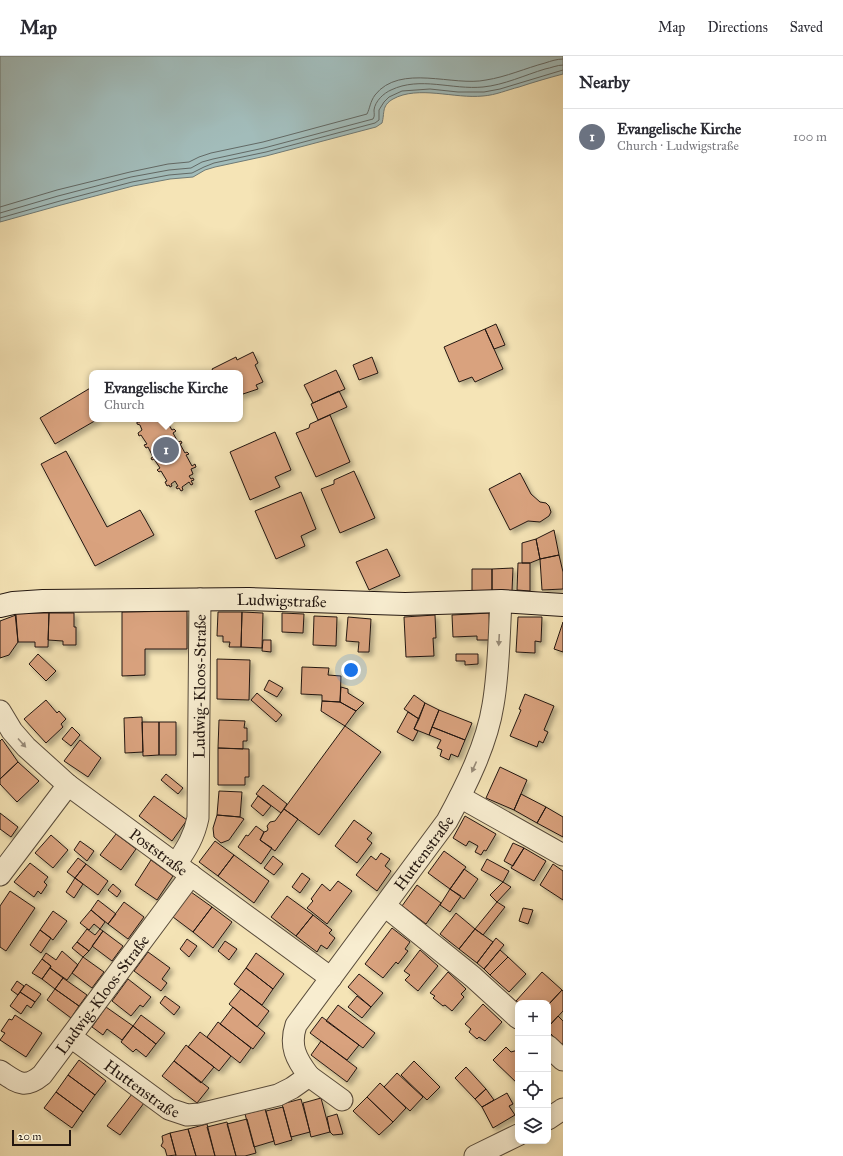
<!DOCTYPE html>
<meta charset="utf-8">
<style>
:root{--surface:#fff;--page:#f2f2f3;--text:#2b2b33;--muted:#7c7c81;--line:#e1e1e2;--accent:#8f2418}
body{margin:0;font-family:"IM FELL Great Primer",serif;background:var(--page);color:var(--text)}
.controls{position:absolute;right:12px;bottom:12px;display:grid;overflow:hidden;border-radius:8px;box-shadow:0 2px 10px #0003}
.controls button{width:36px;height:36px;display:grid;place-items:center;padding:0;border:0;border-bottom:1px solid var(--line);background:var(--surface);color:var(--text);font:20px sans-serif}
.scale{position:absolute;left:12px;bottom:10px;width:59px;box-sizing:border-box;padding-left:4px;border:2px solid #221610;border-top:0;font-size:11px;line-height:14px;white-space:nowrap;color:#221610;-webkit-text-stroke:3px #f8edd0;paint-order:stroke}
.you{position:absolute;left:351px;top:614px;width:14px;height:14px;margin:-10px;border:3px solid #fff;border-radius:50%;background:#1a73e8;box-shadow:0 0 0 6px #1a73e833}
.badge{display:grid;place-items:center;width:26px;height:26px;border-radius:50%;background:var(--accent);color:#fff;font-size:13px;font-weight:700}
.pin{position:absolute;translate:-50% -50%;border:2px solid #fff;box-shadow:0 1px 4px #0006}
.popup{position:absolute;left:89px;top:314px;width:154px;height:52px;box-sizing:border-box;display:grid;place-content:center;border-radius:8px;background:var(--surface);filter:drop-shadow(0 1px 3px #0005);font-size:13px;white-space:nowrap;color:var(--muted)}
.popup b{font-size:15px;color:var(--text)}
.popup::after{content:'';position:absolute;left:50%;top:100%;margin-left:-8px;border:8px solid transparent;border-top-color:var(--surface)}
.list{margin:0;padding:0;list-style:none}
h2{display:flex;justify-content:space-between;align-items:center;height:52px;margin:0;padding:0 16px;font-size:17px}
h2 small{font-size:13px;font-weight:400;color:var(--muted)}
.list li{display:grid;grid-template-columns:26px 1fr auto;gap:12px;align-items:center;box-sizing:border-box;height:56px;padding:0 16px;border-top:1px solid var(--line)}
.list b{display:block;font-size:15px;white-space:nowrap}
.list p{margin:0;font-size:13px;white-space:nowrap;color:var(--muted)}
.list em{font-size:13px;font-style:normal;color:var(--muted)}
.icon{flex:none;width:22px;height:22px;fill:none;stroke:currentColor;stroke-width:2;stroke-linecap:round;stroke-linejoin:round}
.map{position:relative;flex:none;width:563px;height:1100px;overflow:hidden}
header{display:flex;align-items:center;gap:24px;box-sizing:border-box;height:56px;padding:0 20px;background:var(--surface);border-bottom:1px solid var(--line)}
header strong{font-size:19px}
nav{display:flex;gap:22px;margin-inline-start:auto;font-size:14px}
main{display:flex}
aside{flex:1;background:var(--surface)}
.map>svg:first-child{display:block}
.water{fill:#a2bcba;stroke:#6f7a76}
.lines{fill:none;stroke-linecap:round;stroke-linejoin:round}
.shore{stroke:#626965;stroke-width:1}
.building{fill:#d9a27e;stroke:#221610;filter:url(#shadow)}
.minor-casing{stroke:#574a3a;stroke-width:23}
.secondary-casing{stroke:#221610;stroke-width:24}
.minor{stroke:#f8edd0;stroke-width:21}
.secondary{stroke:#f8edd0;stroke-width:22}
.oneway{fill:#988c7a}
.labels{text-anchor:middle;stroke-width:3;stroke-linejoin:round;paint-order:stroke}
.street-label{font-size:16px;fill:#221610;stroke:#f8edd0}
</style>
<header>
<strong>Map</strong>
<nav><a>Map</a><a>Directions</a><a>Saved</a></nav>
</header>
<main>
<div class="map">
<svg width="563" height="1100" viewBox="0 0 563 1100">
<defs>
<filter id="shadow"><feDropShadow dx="3.5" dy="3.5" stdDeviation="2" flood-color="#0004"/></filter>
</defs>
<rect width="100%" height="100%" fill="#f5e4b6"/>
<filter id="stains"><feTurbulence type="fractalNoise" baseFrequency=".005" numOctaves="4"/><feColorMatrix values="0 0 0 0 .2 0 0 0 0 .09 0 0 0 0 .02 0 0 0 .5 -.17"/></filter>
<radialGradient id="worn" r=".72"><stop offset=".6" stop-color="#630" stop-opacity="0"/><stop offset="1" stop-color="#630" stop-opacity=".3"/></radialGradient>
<!-- water -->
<path class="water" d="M0 0H563V18C548 22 534 26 519 31 507 34 496 39 483 40 455 43 418 29 393 43 381 50 385 57 382 67L376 71 266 100 215 111 205 114 193 121 170 123 133 130 61 149 0 166Z"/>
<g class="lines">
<!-- shore -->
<path class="shore" d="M0 151 57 134 130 116 168 108 189 106 199 101 211 97 263 86 367 58C370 52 370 46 375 39 400 7 454 31 486 24 506 21 526 12 545 7 551 5 557 3 563 3
M0 157 58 140 131 121 169 114 191 112 202 106 213 103 264 92 373 63C375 60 374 58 374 54 375 45 384 37 391 34 420 20 452 34 483 31 504 29 525 19 545 13 551 12 557 9 563 9
M0 162 60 145 132 126 169 119 192 117 204 111 214 107 266 96 375 67 379 64V54L384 46 389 41 402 35 430 33 458 36H484L500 33 563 14"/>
</g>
<!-- building -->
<path class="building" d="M496 268 505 289 494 293 485 273Z
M485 273 503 313 475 326 472 321 459 326 444 291Z
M253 296 258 307 255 309 263 326 256 329 258 333 240 339V317H214L212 313 236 301 237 304Z
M372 301 378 317 359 324 353 309Z
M336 314 345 333 313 347 304 329Z
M92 331V363H98L55 388 40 362Z
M339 335 347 351 318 364 311 348Z
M330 359 350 406 316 421 296 377 309 372 310 368Z
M141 363H165L172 374 174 373 176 375 173 377 178 386 181 385 182 387 180 388 185 397 187 396 189 398 186 399 192 410 195 408 196 411 191 413 193 418 189 420 191 423 193 422 194 424 191 425 193 428 191 429 189 426 182 431 183 434 181 435 179 432 177 433 176 431 178 430 175 425 171 428 172 430 170 431 169 429 167 430 165 426 167 425 161 415 159 416 157 414 160 412 154 403 152 404 151 402 153 401 148 391 146 392 144 389 147 388 141 379 139 380 138 377 142 374 140 369 137 368V366H140Z
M275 376 291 414 275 421 280 431 250 444 230 396Z
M66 395 107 471 140 454 154 479 95 510 41 408Z
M354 415 375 462 340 477 321 433 334 428V424Z
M520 417 531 438 540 446 546 447 549 450 551 456 549 460 540 466 528 465 510 474 489 433Z
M301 436 316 473 301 480 305 490 276 503 255 455Z
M554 474 559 499 540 503 536 483Z
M536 483 540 503 530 507H522V487Z
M387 493 400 520 369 534 356 506Z
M559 499 563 516V533L542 534 540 503Z
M518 507H530V535L517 534Z
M513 512 512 535H492V513Z
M472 513H492V535H472Z
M187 555V593H145V619L122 620V556Z
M218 556H242L241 591H229L230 586H223V580H217Z
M242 556 263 557 262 592 241 591Z
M15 557H49L48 591H35V586H18Z
M49 557H74V571H76V589H63V585L48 584Z
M282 557 304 558 303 577 282 576Z
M489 557 490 584H477V580L453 581 452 559Z
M16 559 18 586 9 599 0 602V565Z
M435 559 436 582H433L434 600 406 601 404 561Z
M314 560 337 561 336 590 313 589Z
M348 561 371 563 369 596H358L359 586 346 585Z
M518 561H542L541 586 535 585V597L516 596Z
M563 566V596L554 593Z
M263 584H271V596L262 595Z
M38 598 56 615 46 625 29 608Z
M456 598H478V608L465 609V605H456Z
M217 603 250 604 249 644 217 643Z
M302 611 329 612 328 619 341 620 340 646 322 645V639L301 638Z
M269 624 283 632 277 641 264 634Z
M341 631 348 633V637L364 647 356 655 340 646Z
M257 637 282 659 276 666 251 644Z
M525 638 554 650 544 674 548 676 543 687 539 685 537 691 510 680 521 654 519 653Z
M414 639 425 647 419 663 404 653Z
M46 644 57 657 59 655 66 663 61 668 63 671 46 687 24 663Z
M322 645 340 646 356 655 345 670 321 655Z
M425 647 439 654 429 679 414 673Z
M439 654 472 667 465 684 432 671Z
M408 656 419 663 414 673 418 675 413 685 397 676Z
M142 661 143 696 125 697 124 662Z
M219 664 245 665 244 672H247V685H243V693L218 692Z
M142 666H159V699L143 700Z
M159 666H176V699H159Z
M345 670 381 696 319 779 284 753Z
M72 671 80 679 71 690 62 683Z
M432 671 465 684 458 701 451 698 449 704 440 700 442 694 437 692 441 684 429 679Z
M2 683 18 706 0 723V685Z
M80 684 101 702 88 721 64 705Z
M218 692 249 693V721H245V729H218Z
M18 706 39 725 17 746 0 728V723Z
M500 711 527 724 514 754 486 742Z
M166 718 183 732 178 738 161 724Z
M263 729 287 748 281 757 256 738Z
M219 735 242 736 240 761 217 759Z
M521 738 546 751 537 767 514 754Z
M154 740 187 764 172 785 139 760Z
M258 740 271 750 263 760 251 750Z
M546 751 563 761V781L537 767Z
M284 753 298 763 275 795 260 784 264 776 267 775 268 773 267 770 270 766 275 765Z
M0 757 18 771 11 781 0 773Z
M217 759 240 761 244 763 229 784 221 787 214 781 213 772Z
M465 760 496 778 486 795 484 794 481 799 475 796 478 790 469 785 466 790 453 782Z
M354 764 372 777 367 783 372 787 357 807 335 790Z
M256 770 264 776 260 784 272 792 261 808 238 791 246 779 248 780Z
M116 778 136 793 121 814 100 799Z
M51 779 68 794 53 812 35 797Z
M80 785 94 795 87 805 74 794Z
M215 785 234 799 218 820 199 806Z
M513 787 524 792 513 810 504 805Z
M524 792 546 805 534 825 511 812Z
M444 795 466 811 450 833 428 817Z
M381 797 390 803 385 810 391 815 377 835 356 819 371 800 376 804Z
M234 799 269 825 254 847 218 820Z
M273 800 283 808 274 819 264 812Z
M78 802 86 808 75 822 67 816Z
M487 803 509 815 503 826 481 814Z
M151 804 173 820 157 844 135 829Z
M30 807 48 821 44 826 47 829 41 838 38 835 34 841 14 826Z
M86 808 108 825 98 839 75 822Z
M553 808 563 815V844L540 829Z
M464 813 478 823 464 843 450 833Z
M302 817 310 823 300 837 292 831Z
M75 822 83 828 74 842 66 836Z
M338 825 352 835 327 868 307 852 313 845 311 843 322 828 330 835Z
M503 826 511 831 497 846 490 839Z
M113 828 121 835 117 841 108 834Z
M417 829 441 847 426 868 402 850Z
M450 833 461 840 450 856 440 849Z
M10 835 35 852 6 895 0 891V850Z
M191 836 212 851 193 876 173 861Z
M287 840 313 859 296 880 271 861Z
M98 844 116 858 108 868 91 854Z
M124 846 144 861 128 883 108 868Z
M497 846 505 851 483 879 475 873Z
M212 851 232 866 213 892 193 876Z
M523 852 533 854 528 868 519 865Z
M91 854 105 866 100 873 94 868 89 874 80 867Z
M53 855 67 865 53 884 40 874Z
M456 857 475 873 459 893 440 878Z
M313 859 332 874 329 877 335 882 327 893 321 889 317 896 296 880Z
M392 872 410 886 405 893 408 895 398 908 396 906 383 922 365 908Z
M87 873 95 879 100 873 103 875 89 895 77 886Z
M475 873 493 886 477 907 459 893Z
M40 874 51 882 41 897 30 889Z
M103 875 123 890 112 905 92 890Z
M496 882 504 889 484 913 477 907Z
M187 883 197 890 189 901 180 893Z
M225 885 237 893 229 904 218 895Z
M77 886 89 895 83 901 72 892Z
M420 894 438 910 418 935 405 924 410 919 404 915Z
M500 894 508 901 490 919 484 913Z
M62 895 78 909 67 924 50 912 51 910 42 903 46 897 56 904Z
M148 896 170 912 162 923 167 927 161 935 134 915Z
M256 897 284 918 273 933 246 912Z
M83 901 104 916 92 932 72 917Z
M508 901 526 918 509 936 490 919Z
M42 903 51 910 42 923 32 917Z
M50 912 63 922 55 933 42 923Z
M246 912 273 933 262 949 234 928Z
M448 916 466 933 461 938 464 941 452 955 445 949 443 950 433 942 435 940 430 937Z
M542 916 562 934 548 949V947H519L516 945Z
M359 918 383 937 371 951 348 931Z
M63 922 87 939 79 950 55 933Z
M128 923 151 941 143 951 140 949 131 960 112 945Z
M17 925 24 930 18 939 11 934Z
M26 928 41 938 35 946 20 936Z
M55 933 79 950 71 962 47 944Z
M241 933 269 955 257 971 229 948Z
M562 934 563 935V955L548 971V949Z
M20 936 35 946 31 952 27 949 21 958 10 950Z
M165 940 180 951 174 959 160 947Z
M357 940 371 951 362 962 348 951Z
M483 948 502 966 485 985 479 981 477 983 469 976 471 973 465 968Z
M338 949 375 977 363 992 326 965Z
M106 951 133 970 122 984 107 973 103 979 92 971Z
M233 951 265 977 253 993 220 968Z
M15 959 42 977 26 1001 0 984 5 977 1 975 9 963 12 964Z
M141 959 165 977 156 988 133 970Z
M558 960 563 965V987L562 989 548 975V971Z
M322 961 359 989 347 1004 310 977Z
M218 966 251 992 240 1007 207 981Z
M133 970 156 988 146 1001 136 993 133 996 121 986Z
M200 976 231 1000 219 1015 188 991Z
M321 985 357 1012 347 1026 311 999Z
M186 989 214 1011 201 1027 174 1005Z
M506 991 511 996 518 994V1028L493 1004Z
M79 1004 106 1025 95 1039 68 1019Z
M174 1005 209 1032 197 1047 162 1020Z
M414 1005 440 1031 427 1044 401 1019Z
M466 1011 486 1033 475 1043 455 1022Z
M397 1017 423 1041 410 1055 384 1031Z
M68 1019 95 1039 83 1056 56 1036Z
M380 1027 406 1052 393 1066 367 1041Z
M486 1033 494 1044 482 1051 475 1043Z
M56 1036 83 1056 72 1072 44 1052Z
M507 1037 513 1048 509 1050 515 1059 493 1072 482 1051Z
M132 1038 144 1047 120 1079 107 1070Z
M367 1041 393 1066 379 1079 353 1055Z
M321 1042 330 1076 311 1081 303 1047Z
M301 1043 310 1076 291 1081 282 1048Z
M283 1051 292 1084 275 1089 266 1055Z
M265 1053 274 1085 254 1091 245 1058Z
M337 1058 343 1078 333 1079 330 1076 327 1061Z
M247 1063 256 1097 245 1100H236L227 1068Z
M227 1066 236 1100H215L207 1071Z
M207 1068 215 1100H196L188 1073Z
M188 1073 196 1100H176L170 1077Z
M170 1077 176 1099 167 1100 165 1093 161 1090 163 1086 162 1080Z"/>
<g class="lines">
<defs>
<g id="minor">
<path id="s1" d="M0 655 12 675 26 691 68 729 331 922"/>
<path d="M460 741 563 799"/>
<path id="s2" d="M176 808C187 792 194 781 198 762L200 543"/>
<path d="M0 819 68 729"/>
<path d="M385 850 473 921 518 962"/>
<path id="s3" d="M71 981 169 1053 187 1059 200 1058 278 1039 292 1032 309 1020C296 1003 289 990 296 969L447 765C466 730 487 688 493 649 499 615 499 579 501 545"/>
<path d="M548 990 563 1004"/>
<path id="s4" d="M0 1015C17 1026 24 1034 42 1019L191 819"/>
<path d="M309 1020 342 1044"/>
<path d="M548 1063 563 1053"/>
<path d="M475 1100 518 1079"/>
</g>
<g id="secondary">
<path id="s5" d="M0 550 13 547 43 545 249 543 405 548 501 545 563 549"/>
</g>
</defs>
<!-- minor casing -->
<use href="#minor" class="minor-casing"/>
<!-- secondary casing -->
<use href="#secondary" class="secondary-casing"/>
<!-- minor -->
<use href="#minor" class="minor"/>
<!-- secondary -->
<use href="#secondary" class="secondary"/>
</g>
<!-- one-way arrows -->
<defs><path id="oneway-solid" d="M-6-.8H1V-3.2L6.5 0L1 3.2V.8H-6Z"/></defs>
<g class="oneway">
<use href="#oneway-solid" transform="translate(499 584) rotate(93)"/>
<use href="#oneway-solid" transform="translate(22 687) rotate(48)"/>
<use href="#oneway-solid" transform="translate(474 711) rotate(114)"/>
</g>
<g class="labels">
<!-- street labels -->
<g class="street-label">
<text dy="6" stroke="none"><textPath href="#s5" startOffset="282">Ludwigstraße</textPath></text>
<text dy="6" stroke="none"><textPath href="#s2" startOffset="183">Ludwig-Kloos-Straße</textPath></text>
<text dy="6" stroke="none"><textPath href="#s1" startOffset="214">Poststraße</textPath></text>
<text dy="6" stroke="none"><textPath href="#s3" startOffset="540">Huttenstraße</textPath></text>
<text dy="6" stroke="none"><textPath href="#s4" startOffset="148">Ludwig-Kloos-Straße</textPath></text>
<text dy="6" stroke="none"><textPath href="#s3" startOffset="88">Huttenstraße</textPath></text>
</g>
</g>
<rect width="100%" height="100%" filter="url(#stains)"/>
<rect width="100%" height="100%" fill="url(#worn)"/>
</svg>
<div class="controls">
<button>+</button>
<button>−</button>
<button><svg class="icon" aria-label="locate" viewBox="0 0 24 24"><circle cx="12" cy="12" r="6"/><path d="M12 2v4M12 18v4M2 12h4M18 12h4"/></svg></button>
<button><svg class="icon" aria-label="layers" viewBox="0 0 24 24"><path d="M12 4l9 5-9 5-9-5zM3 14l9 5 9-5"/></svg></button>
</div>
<div class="scale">20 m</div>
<div class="you"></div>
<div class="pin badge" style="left:166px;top:394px;background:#6b7280">1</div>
<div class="popup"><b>Evangelische Kirche</b>Church</div>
</div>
<aside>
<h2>Nearby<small></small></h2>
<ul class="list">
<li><span class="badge" style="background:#6b7280">1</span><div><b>Evangelische Kirche</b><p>Church · Ludwigstraße</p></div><em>100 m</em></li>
</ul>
</aside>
</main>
